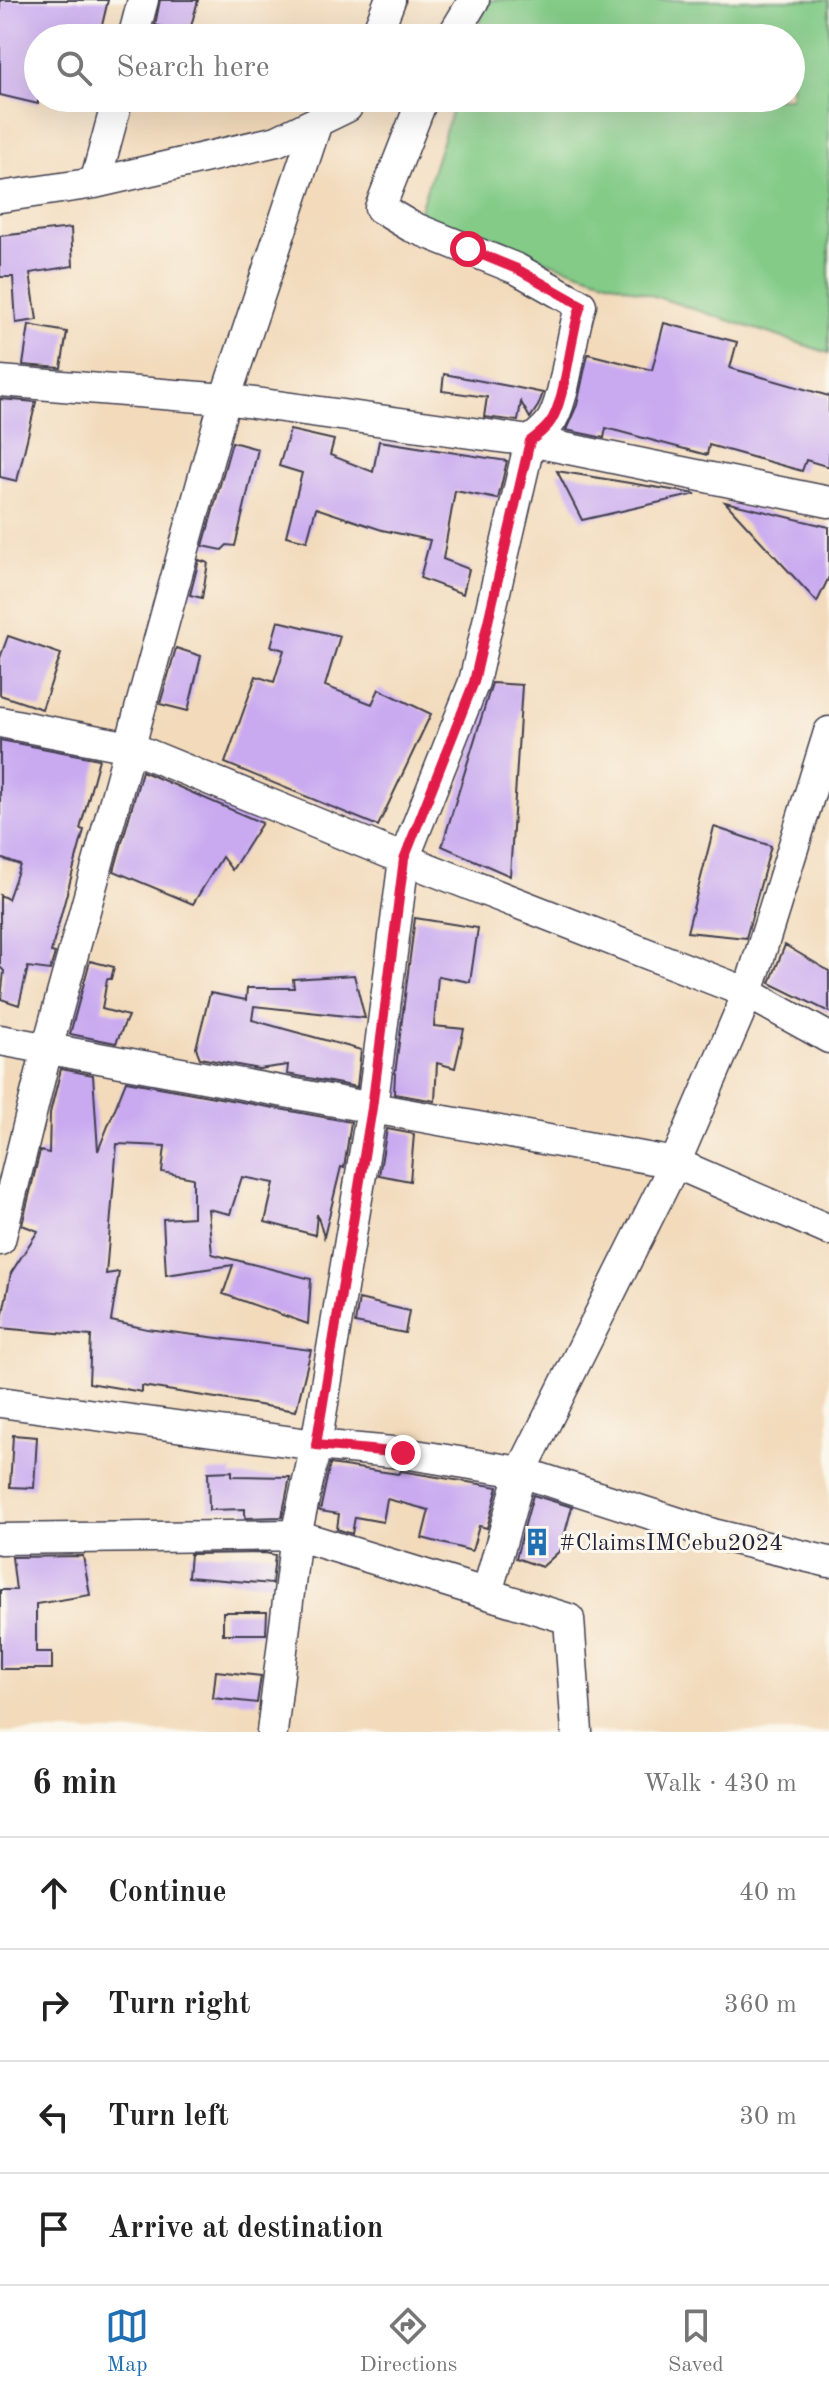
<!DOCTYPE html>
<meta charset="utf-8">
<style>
:root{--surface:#fff;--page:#f2f2f2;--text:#222;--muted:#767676;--line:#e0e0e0;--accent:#1f6fb2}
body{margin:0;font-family:"Old Standard TT",serif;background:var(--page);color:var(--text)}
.stop{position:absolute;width:24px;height:24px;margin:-18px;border:6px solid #e11d48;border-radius:50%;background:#fff}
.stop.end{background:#e11d48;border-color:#fff;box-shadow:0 2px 8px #0008}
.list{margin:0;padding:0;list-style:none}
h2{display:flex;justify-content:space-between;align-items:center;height:104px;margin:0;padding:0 32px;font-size:34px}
h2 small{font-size:26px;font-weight:400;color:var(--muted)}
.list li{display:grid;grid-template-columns:52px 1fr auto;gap:24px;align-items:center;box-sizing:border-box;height:112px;padding:0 32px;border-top:2px solid var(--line)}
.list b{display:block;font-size:30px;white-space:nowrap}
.list em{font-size:26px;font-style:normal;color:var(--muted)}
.icon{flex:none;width:44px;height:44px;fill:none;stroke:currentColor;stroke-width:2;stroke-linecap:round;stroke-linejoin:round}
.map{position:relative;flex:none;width:829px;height:1732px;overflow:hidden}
.search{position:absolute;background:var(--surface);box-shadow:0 8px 32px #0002;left:24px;right:24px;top:24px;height:88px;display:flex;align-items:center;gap:20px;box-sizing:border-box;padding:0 28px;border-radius:44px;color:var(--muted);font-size:30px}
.sheet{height:552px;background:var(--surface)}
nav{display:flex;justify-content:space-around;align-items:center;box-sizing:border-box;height:112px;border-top:2px solid var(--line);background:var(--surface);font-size:22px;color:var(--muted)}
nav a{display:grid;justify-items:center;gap:4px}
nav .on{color:var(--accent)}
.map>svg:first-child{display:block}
.green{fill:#83cb87;stroke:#527661;stroke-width:2}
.building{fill:#c9aaf0}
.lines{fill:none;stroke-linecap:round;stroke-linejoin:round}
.minor-casing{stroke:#413e4e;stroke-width:33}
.minor{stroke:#fff;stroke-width:30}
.route{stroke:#e11d48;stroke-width:10}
.labels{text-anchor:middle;stroke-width:6;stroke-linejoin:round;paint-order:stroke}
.poi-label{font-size:24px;fill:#22223b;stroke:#fbf7ec;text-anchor:start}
</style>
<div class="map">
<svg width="829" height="1732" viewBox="0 0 829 1732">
<rect width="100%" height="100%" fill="#fbf7ec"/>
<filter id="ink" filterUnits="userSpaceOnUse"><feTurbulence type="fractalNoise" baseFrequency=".0125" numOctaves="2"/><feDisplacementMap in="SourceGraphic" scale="16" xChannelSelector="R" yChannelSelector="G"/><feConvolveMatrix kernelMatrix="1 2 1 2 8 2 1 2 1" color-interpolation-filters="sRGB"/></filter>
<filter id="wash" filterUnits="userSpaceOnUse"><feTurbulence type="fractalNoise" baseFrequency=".006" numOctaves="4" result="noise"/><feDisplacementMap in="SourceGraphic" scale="32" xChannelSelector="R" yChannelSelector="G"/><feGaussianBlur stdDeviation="1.8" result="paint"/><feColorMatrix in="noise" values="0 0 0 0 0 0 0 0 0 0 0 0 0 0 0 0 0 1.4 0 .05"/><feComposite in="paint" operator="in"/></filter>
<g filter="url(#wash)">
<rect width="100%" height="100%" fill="#f2dabb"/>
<!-- green -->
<path class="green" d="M487 0H829V353L417 219 456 98H791V38H475Z"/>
<g id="blocks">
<!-- building -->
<path class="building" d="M0 0H108L99 38H38V104L0 95Z
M160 0H198L189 34 155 25Z
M71 228 73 266 30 273 37 320 16 323 13 277H0V236Z
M664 323 737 342 730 368 829 396V467L806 460 802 471 709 445 707 455 606 428 604 438 566 430 577 405 588 354 652 370Z
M29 325 67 332 61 368 23 365Z
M444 374 514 387 543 393 538 406 530 418 521 402 518 421 484 417 487 397 442 391Z
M0 399 36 402 17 481 0 477Z
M290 430 334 440 330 455 373 472 379 441 507 461 498 499 455 491 443 559 469 569 463 594 420 578 430 540 382 530 316 508 307 541 286 536 302 473 279 466Z
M232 442 258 449 235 546 227 545 222 550 203 546Z
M557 471 696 494 582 520Z
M725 502 829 527V577L817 602Z
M199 560 208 563 202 598 190 595Z
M278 621 340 636 325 686 372 704 379 689 431 714 378 826 225 763 256 676 274 682 284 650 271 646Z
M8 636 61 654 42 709 0 695V658Z
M176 648 201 656 188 711 160 704Z
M492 683 522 685 510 876 442 846Z
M0 740 99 759 80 829 84 830 51 952 55 953 50 970 28 967 19 1005 1 999 4 971 0 967V895L8 899 20 865 0 858Z
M142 771 262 823 232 870 222 857 193 904 114 871Z
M714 827 771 846 746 938 687 932Z
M415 918 478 928 470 982 438 976 434 1026 464 1029 455 1068 437 1063 435 1101 394 1094 395 1074Z
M785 945 829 971V1012L770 983Z
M90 961 114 967 111 979H107L102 1009 128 1016 116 1043 70 1034Z
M354 975 365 1018 254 1006 252 1020 361 1050 357 1087 287 1074 288 1065 259 1069 200 1058 196 1048 210 993 246 1000 247 988H294L293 979Z
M61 1069 93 1075 98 1151 126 1081 351 1122 344 1168 341 1167 324 1237 317 1214 315 1235 265 1222 274 1183 242 1177 230 1214 208 1209 212 1254 311 1279 308 1324 223 1294 233 1265 166 1275 163 1219 193 1217V1178L162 1172 165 1146 117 1144 106 1274 119 1272 111 1321 147 1329 311 1350 296 1411 142 1386V1392L89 1383 91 1336 0 1328 11 1273 38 1231 22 1225 40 1151 49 1153 50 1113Z
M387 1129 414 1134 410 1181 379 1175Z
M359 1299 409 1311 405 1333 355 1323Z
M13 1435 37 1437 34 1488 10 1487Z
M330 1464 398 1474 401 1471 498 1487 487 1528 479 1526 472 1551 422 1538 429 1510 387 1499 383 1522 355 1517 352 1534 337 1529 339 1514 320 1511Z
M232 1471V1476L290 1477 282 1517 245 1518V1509L209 1510 208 1472Z
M533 1495 572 1507 562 1544 564 1547 542 1567 516 1558Z
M265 1553 275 1555 272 1584 188 1577 190 1554Z
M83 1556 90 1595 36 1604V1652H52V1669H0V1590H16L12 1557Z
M223 1612H267L266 1634H223Z
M216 1671 261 1676 257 1703 213 1698Z"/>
</g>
</g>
<g filter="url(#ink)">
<use href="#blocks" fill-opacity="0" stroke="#413e4e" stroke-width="2"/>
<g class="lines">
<defs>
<path id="minor" d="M133 38 143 0
M375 38 390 0
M451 38 474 0
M95 183 118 98
M0 197 95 183 277 141 347 107 350 98
M0 381 225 399 530 441 829 502
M0 722 130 747 404 859 748 993 829 1038
M0 1040 675 1163 829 1230
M0 1240 47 1049 225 399 317 122
M0 1402 316 1445 403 1453 521 1472 713 1534 829 1562
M0 1539 296 1535 569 1619 577 1732
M487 1593 521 1472 675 1163 748 993 829 732
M272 1732 296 1535 316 1445 372 1108 404 859 474 682 530 441C537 436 544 430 549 424 566 403 570 335 581 305L517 269 410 226 380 208 423 98"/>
</defs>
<!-- minor casing -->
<use href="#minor" class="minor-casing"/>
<!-- minor -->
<use href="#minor" class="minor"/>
</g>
</g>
<g class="lines" filter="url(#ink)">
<!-- route -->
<path class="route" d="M403 1453 316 1445 372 1108 404 859 474 682 530 441C537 436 544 430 549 424 566 403 570 335 581 305L517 269 468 249"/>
</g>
<!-- icons -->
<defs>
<symbol id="building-bare" viewBox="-9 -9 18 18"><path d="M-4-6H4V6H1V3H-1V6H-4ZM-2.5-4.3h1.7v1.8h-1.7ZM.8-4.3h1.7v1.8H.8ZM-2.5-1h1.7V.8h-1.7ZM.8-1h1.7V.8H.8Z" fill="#1f6fb2" stroke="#fbf7ec" stroke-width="2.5" paint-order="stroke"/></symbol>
</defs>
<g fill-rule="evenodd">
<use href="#building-bare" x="517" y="1522" width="40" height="40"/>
</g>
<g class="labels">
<!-- poi labels -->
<g class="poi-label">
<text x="559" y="1550">#ClaimsIMCebu2024</text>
</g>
</g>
</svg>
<div class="stop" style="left:468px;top:249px"></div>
<div class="stop end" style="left:403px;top:1453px"></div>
<div class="search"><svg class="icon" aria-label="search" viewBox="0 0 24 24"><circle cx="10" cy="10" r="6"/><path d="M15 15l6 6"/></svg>Search here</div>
</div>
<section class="sheet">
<h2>6 min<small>Walk · 430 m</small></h2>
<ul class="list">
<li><svg class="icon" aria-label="ahead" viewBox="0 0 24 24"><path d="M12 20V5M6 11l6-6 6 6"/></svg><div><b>Continue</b></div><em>40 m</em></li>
<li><svg class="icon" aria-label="right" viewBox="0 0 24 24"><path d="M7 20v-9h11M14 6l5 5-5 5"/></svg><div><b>Turn right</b></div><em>360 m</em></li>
<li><svg class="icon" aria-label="left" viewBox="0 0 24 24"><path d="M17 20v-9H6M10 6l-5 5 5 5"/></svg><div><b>Turn left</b></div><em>30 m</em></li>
<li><svg class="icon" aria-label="arrive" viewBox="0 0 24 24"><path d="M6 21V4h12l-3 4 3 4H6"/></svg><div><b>Arrive at destination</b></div></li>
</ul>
</section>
<nav>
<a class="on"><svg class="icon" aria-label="map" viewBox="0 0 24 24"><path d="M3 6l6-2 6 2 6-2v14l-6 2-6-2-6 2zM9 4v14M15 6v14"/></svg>Map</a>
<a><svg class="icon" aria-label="directions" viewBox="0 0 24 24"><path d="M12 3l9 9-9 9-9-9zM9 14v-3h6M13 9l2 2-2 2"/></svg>Directions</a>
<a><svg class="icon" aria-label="saved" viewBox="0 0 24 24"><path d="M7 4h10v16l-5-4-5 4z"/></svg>Saved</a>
</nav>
